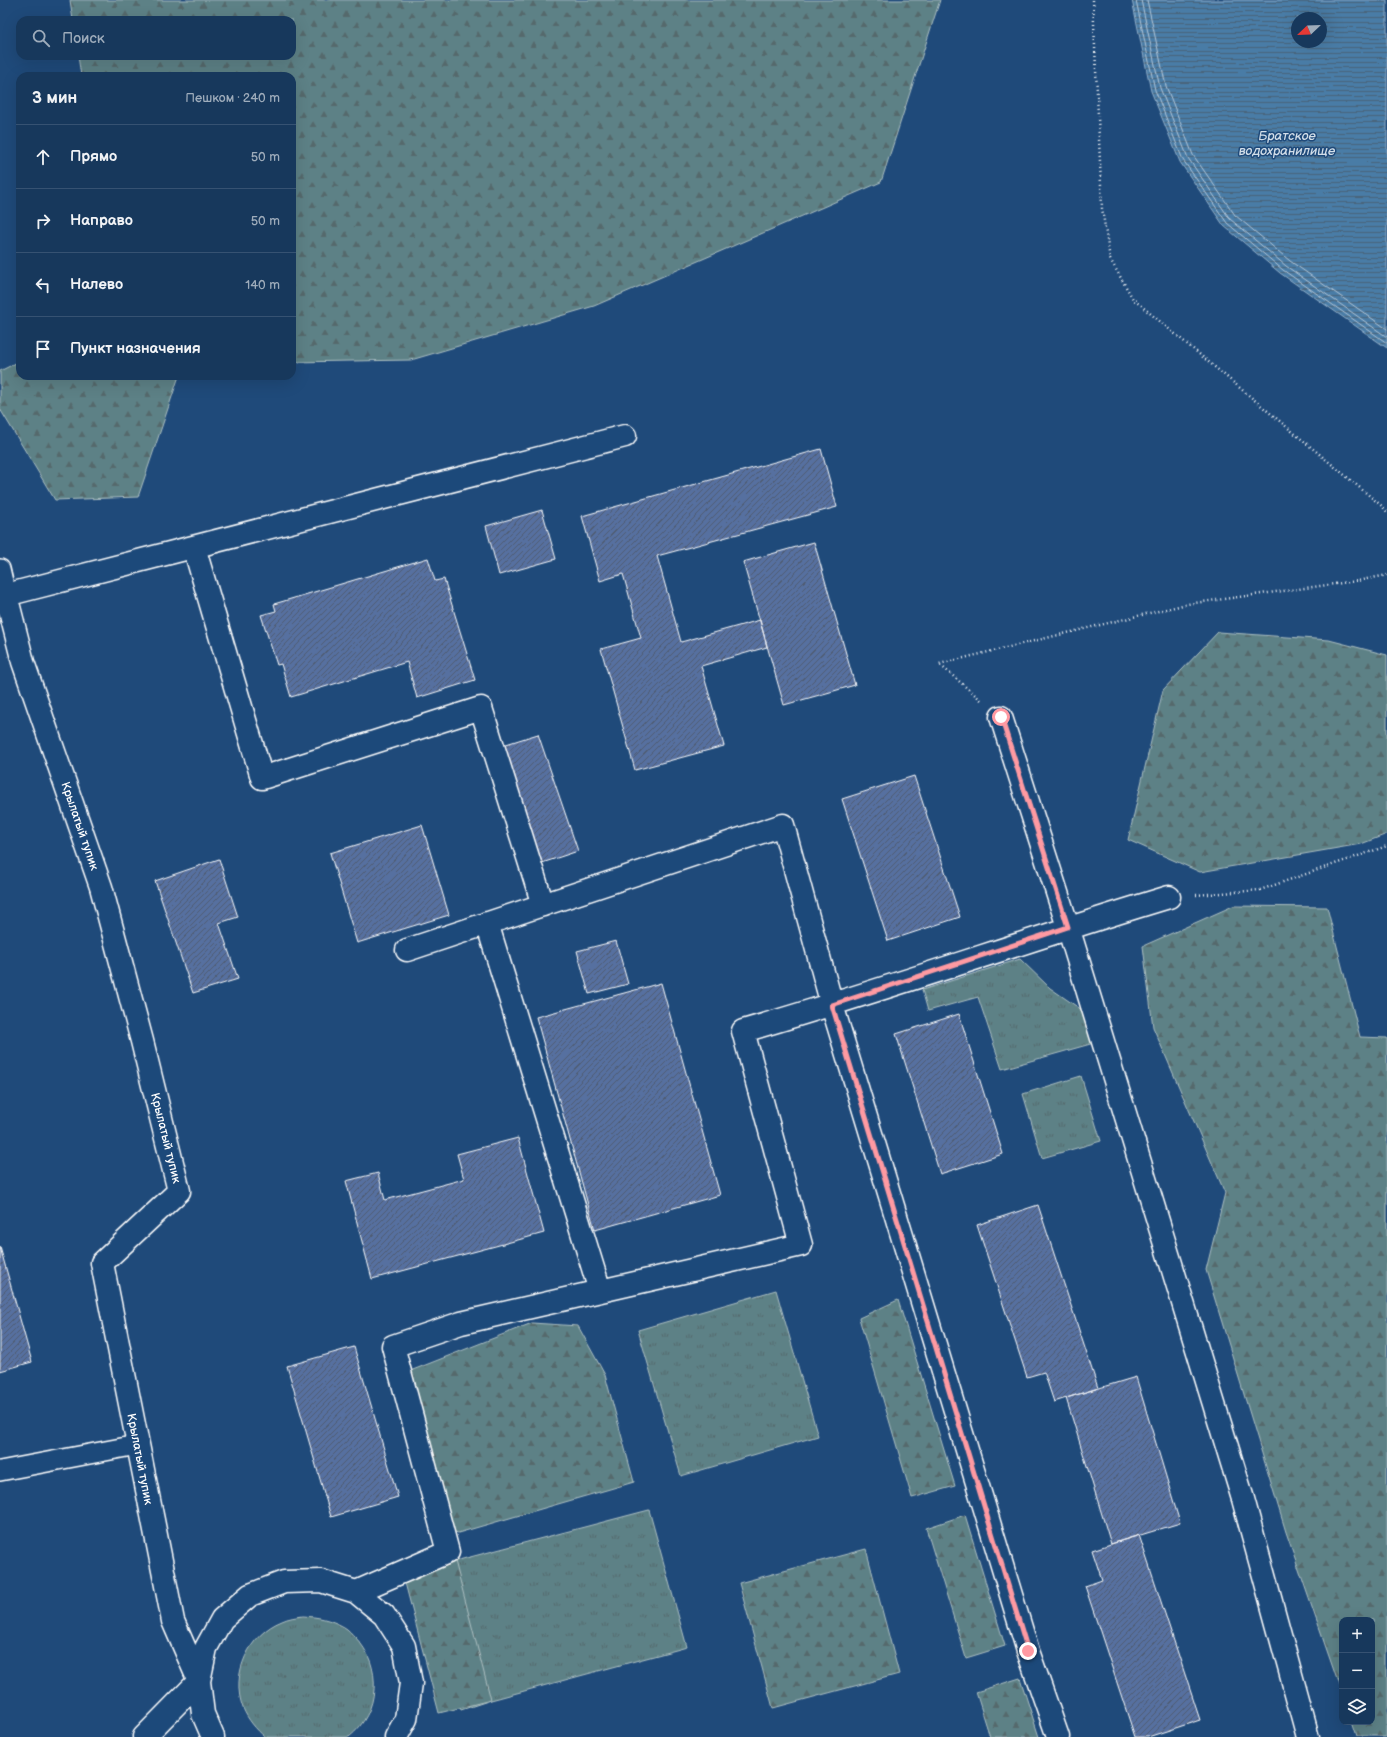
<!DOCTYPE html>
<html lang="ru">
<meta charset="utf-8">
<style>
:root{--surface:#17385c;--page:#244365;--text:#f1f3f6;--muted:#9eacbb;--line:#365272}
body{margin:0;font-family:"Balsamiq Sans",sans-serif;background:var(--page);color:var(--text)}
.controls{position:absolute;right:12px;bottom:12px;display:grid;overflow:hidden;border-radius:8px;box-shadow:0 4px 16px #0002}
.controls button{width:36px;height:36px;display:grid;place-items:center;padding:0;border:0;border-bottom:1px solid var(--line);background:var(--surface);color:var(--text);font:20px sans-serif}
.compass{position:absolute;left:1291px;top:12px;width:36px;height:36px;border-radius:50%;background:var(--surface);box-shadow:0 4px 16px #0002;rotate:247deg}
.stop{position:absolute;width:12px;height:12px;margin:-9px;border:3px solid #ff9aa2;border-radius:50%;background:#fff}
.stop.end{background:#ff9aa2;border-color:#fff;box-shadow:0 1px 4px #0008}
.list{margin:0;padding:0;list-style:none}
h2{display:flex;justify-content:space-between;align-items:center;height:52px;margin:0;padding:0 16px;font-size:17px}
h2 small{font-size:13px;font-weight:400;color:var(--muted)}
.list li{display:grid;grid-template-columns:26px 1fr auto;gap:12px;align-items:center;box-sizing:border-box;height:64px;padding:0 16px;border-top:1px solid var(--line)}
.list b{display:block;font-size:15px;white-space:nowrap}
.list em{font-size:13px;font-style:normal;color:var(--muted)}
.icon{flex:none;width:22px;height:22px;fill:none;stroke:currentColor;stroke-width:2;stroke-linecap:round;stroke-linejoin:round}
.map{position:relative;flex:none;width:1387px;height:1737px;overflow:hidden}
.search{position:absolute;background:var(--surface);box-shadow:0 4px 16px #0002;left:16px;top:16px;width:280px;height:44px;display:flex;align-items:center;gap:10px;box-sizing:border-box;padding:0 14px;border-radius:12px;color:var(--muted);font-size:15px}
.panel{position:absolute;background:var(--surface);box-shadow:0 4px 16px #0002;left:16px;top:72px;width:280px;height:308px;border-radius:12px}
.map>svg:first-child{display:block}
.grass{fill:url(#grass-tufts);stroke:#aec0c2}
.forest{fill:url(#forest-firs);stroke:#aec0c2}
.water{fill:url(#water-rules);stroke:#92b0ca;fill-rule:evenodd}
.lines{fill:none;stroke-linecap:round;stroke-linejoin:round}
.shore{stroke:#b6cadb;stroke-width:1}
.building{fill:url(#building-hatch);stroke:#fff}
.service-casing{stroke:#fff;stroke-width:22}
.minor-casing{stroke:#fff;stroke-width:25}
.path{stroke:#fff;stroke-width:2.5;stroke-dasharray:1 3;stroke-linecap:butt}
.service{stroke:#1f4a7a;stroke-width:19}
.minor{stroke:#1f4a7a;stroke-width:22}
.route{stroke:#ff9aa2;stroke-width:5}
.labels{text-anchor:middle;stroke-width:3;stroke-linejoin:round;paint-order:stroke}
.street-label{font-size:12px;fill:#fff;stroke:#1f4a7a}
.water-label{font-size:13px;font-style:italic;fill:#d2dee9;stroke:#1f4a7a}
</style>
<div class="map">
<svg width="1387" height="1737" viewBox="0 0 1387 1737">
<defs>
<pattern id="grass-tufts" width="24" height="20" patternUnits="userSpaceOnUse"><rect width="24" height="20" fill="#5d8186"/><path d="M3 7l-1-3M5 7V3M7 7l1-3M15 17l-1-3M17 17v-4M19 17l1-3" fill="none" stroke="#55696c"/></pattern>
<pattern id="forest-firs" width="22" height="20" patternUnits="userSpaceOnUse"><rect width="22" height="20" fill="#5d8186"/><path d="M5 1l3.5 6h-7zM16 11l3.5 6h-7z" fill="#55696c"/></pattern>
<pattern id="water-rules" width="6" height="5" patternUnits="userSpaceOnUse"><rect width="6" height="5" fill="#497ba6"/><path d="M0 2.5h6" fill="none" stroke="#4a6479"/></pattern>
<pattern id="building-hatch" width="6" height="6" patternUnits="userSpaceOnUse"><rect width="6" height="6" fill="#576fa0"/><path d="M-1 1l2-2M0 6l6-6M5 7l2-2" fill="none" stroke="#505a6e"/></pattern>
</defs>
<rect width="100%" height="100%" fill="#1f4a7a"/>
<filter id="ink" filterUnits="userSpaceOnUse"><feTurbulence type="fractalNoise" baseFrequency=".025" numOctaves="2"/><feDisplacementMap in="SourceGraphic" scale="8" xChannelSelector="R" yChannelSelector="G"/><feConvolveMatrix kernelMatrix="1 2 1 2 8 2 1 2 1" color-interpolation-filters="sRGB"/></filter>
<g filter="url(#ink)">
<!-- grass -->
<path class="grass" d="M1020 959 1050 988 1092 1017 1094 1043 1002 1069 978 997 928 1011 922 990Z
M1081 1076 1101 1141 1042 1158 1023 1094Z
M776 1290 818 1436 681 1476 638 1330Z
M649 1510 687 1647 491 1700 461 1710 423 1573 455 1561Z
M303 1616C318 1617 330 1619 344 1627 348 1629 352 1634 355 1637 383 1665 380 1713 349 1737H265C256 1729 248 1720 243 1708 230 1674 249 1634 282 1621 288 1618 296 1617 303 1616Z"/>
<!-- forest -->
<path class="forest" d="M70 0H940L881 182 594 306 411 360 292 362V76H81L78 56H292V20H73Z
M20 361V376H179L138 497 55 500 0 409V371Z
M1218 632 1329 640 1387 655V834L1361 844 1200 872 1128 840 1163 690Z
M1233 906 1327 907 1360 1037 1387 1038V1737H1357L1352 1722H1372V1620H1342V1694L1286 1532 1206 1270 1225 1193 1153 1027 1143 946Z
M898 1300 955 1486 912 1498 859 1318Z
M532 1323 578 1326 605 1375 634 1482 458 1533 438 1526 395 1377Z
M965 1515 1005 1646 966 1658 926 1528Z
M866 1549 899 1674 773 1708 739 1583Z
M455 1561 491 1700 439 1713 403 1575Z
M1020 1678 1039 1737H990L976 1692Z"/>
<!-- water -->
<path class="water" d="M1132 0H1387V348L1280 273 1224 226 1180 162 1151 91ZM1297 18H1321V42H1297Z"/>
<g class="lines">
<!-- shore -->
<path class="shore" d="M1136 0 1155 90 1183 160 1227 223 1283 270 1387 343
M1141 0 1160 88 1188 158 1230 219 1286 266 1387 337
M1147 0 1166 86 1193 155 1235 215 1290 261 1387 329"/>
</g>
<!-- building -->
<path class="building" d="M821 449 837 507 657 556 681 642 760 620 767 647 701 666 724 746 635 770 601 649 641 638 623 574 600 581 582 516Z
M542 510 556 559 499 575 486 526Z
M814 542 855 685 784 705 743 562Z
M428 558 435 581 444 579 475 680 417 698 407 662 291 697 281 664 277 665 261 615 276 611 274 604Z
M538 734 578 851 542 863 503 745Z
M914 776 960 917 888 941 842 799Z
M422 825 449 915 357 943 330 853Z
M219 859 238 917 219 923 238 979 193 993 155 881Z
M616 941 628 984 589 994 577 951Z
M661 983 720 1195 595 1230 536 1017Z
M959 1014 1003 1154 940 1174 896 1034Z
M518 1138 544 1233 372 1279 346 1181 378 1173 385 1200 464 1179 457 1154Z
M1038 1205 1098 1388 1054 1402 1044 1372 1027 1377 977 1225Z
M0 1247 32 1362 0 1371Z
M354 1347 398 1497 331 1517 287 1366Z
M1136 1377 1180 1523 1111 1544 1066 1398Z
M1139 1535 1200 1720 1148 1737H1135L1085 1586 1102 1580 1092 1550Z"/>
<g class="lines">
<defs>
<path id="service" d="M0 569 6 595 0 596
M0 1471 137 1445"/>
<path id="minor" d="M194 547 262 778 481 708 543 905
M1001 717 1068 927 1243 1499 1308 1737
M487 923 600 1291
M407 950 783 825 832 1005 1028 1651 1058 1737
M356 1592 448 1552 393 1346 461 1323 801 1245 743 1031C886 990 1026 940 1169 897
M144 1737 199 1681 173 1621 102 1263 179 1191 142 1041 101 887 23 662 6 595 625 436
M213 1737 203 1714 199 1681 206 1648 222 1619 250 1595 284 1582 321 1581 356 1592 384 1615 404 1646 411 1683 406 1719 396 1737"/>
</defs>
<!-- service casing -->
<use href="#service" class="service-casing"/>
<!-- minor casing -->
<use href="#minor" class="minor-casing"/>
<!-- path -->
<path class="path" d="M1093 0 1102 208 1110 259 1133 299 1383 507 1387 512
M981 700 939 664 1187 604 1357 581 1387 575
M1196 895 1260 890 1387 846"/>
<!-- service -->
<use href="#service" class="service"/>
<!-- minor -->
<use href="#minor" class="minor"/>
</g>
</g>
<g class="lines" filter="url(#ink)">
<!-- route -->
<path class="route" d="M1001 717 1068 927 832 1005 1028 1651"/>
</g>
<g class="labels">
<!-- street labels -->
<g class="street-label">
<text transform="translate(80 826) rotate(71)" y="4">Крылатый тупик</text>
<text transform="translate(166 1138) rotate(76)" y="4">Крылатый тупик</text>
<text transform="translate(140 1459) rotate(79)" y="4">Крылатый тупик</text>
</g>
<!-- water labels -->
<g class="water-label">
<text x="1287" y="140">Братское<tspan x="1287" dy="15">водохранилище</tspan></text>
</g>
</g>
</svg>
<div class="controls">
<button>+</button>
<button>−</button>
<button><svg class="icon" aria-label="layers" viewBox="0 0 24 24"><path d="M12 4l9 5-9 5-9-5zM3 14l9 5 9-5"/></svg></button>
</div>
<svg class="compass" viewBox="-18 -18 36 36"><path d="M0-13l5 13h-10z" fill="#e53935"/><path d="M0 13l5-13h-10z" fill="#9eacbb"/></svg>
<div class="stop" style="left:1001px;top:717px"></div>
<div class="stop end" style="left:1028px;top:1651px"></div>
<div class="search"><svg class="icon" aria-label="search" viewBox="0 0 24 24"><circle cx="10" cy="10" r="6"/><path d="M15 15l6 6"/></svg>Поиск</div>
<section class="panel">
<h2>3 мин<small>Пешком · 240 m</small></h2>
<ul class="list">
<li><svg class="icon" aria-label="ahead" viewBox="0 0 24 24"><path d="M12 20V5M6 11l6-6 6 6"/></svg><div><b>Прямо</b></div><em>50 m</em></li>
<li><svg class="icon" aria-label="right" viewBox="0 0 24 24"><path d="M7 20v-9h11M14 6l5 5-5 5"/></svg><div><b>Направо</b></div><em>50 m</em></li>
<li><svg class="icon" aria-label="left" viewBox="0 0 24 24"><path d="M17 20v-9H6M10 6l-5 5 5 5"/></svg><div><b>Налево</b></div><em>140 m</em></li>
<li><svg class="icon" aria-label="arrive" viewBox="0 0 24 24"><path d="M6 21V4h12l-3 4 3 4H6"/></svg><div><b>Пункт назначения</b></div></li>
</ul>
</section>
</div>
